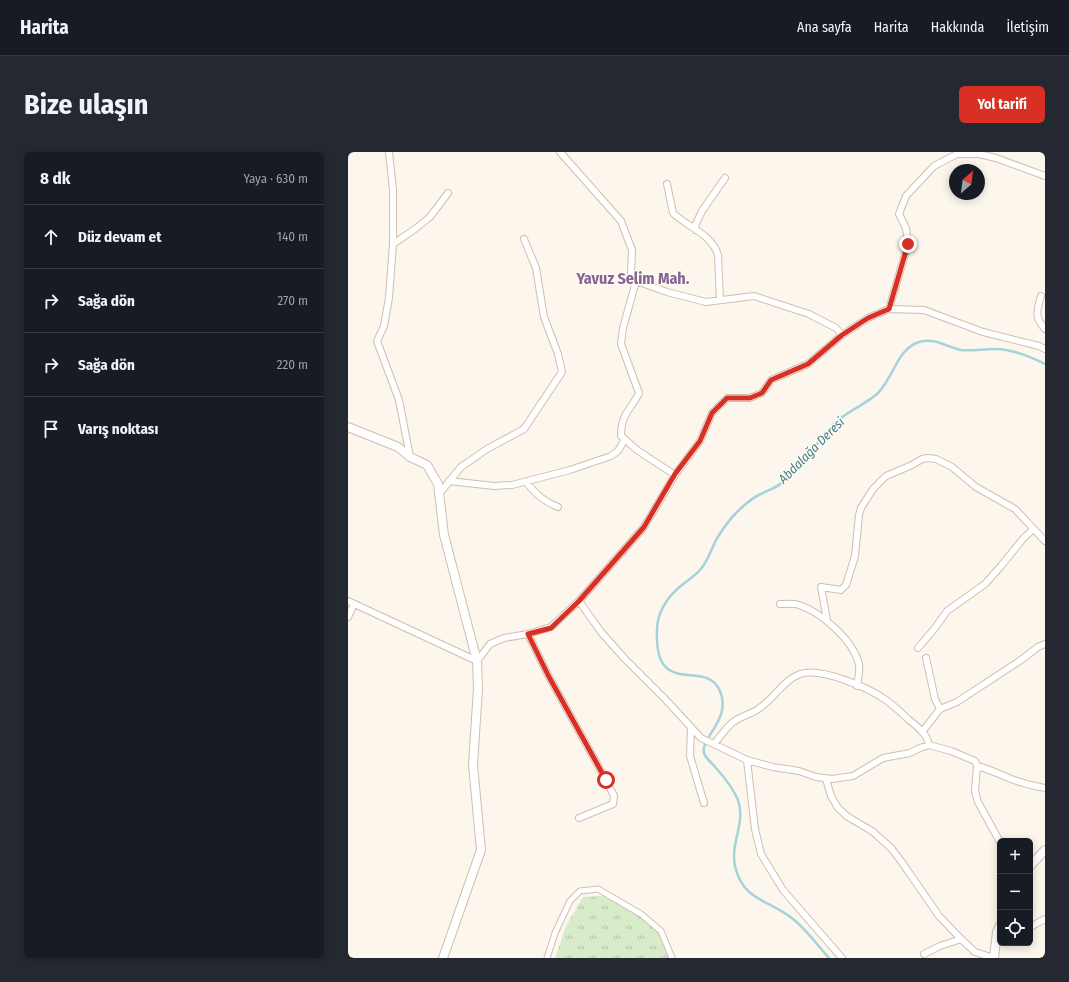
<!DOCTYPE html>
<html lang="tr">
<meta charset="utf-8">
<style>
:root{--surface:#171b24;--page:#242831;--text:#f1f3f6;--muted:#9ea1a6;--line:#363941;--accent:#d93025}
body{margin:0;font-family:"Fira Sans Condensed",sans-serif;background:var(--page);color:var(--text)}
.controls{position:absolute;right:12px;bottom:12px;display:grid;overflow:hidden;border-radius:6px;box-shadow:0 2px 10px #0003}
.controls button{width:36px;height:36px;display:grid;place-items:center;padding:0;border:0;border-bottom:1px solid var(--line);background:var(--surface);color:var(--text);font:20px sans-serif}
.compass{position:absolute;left:601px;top:12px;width:36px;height:36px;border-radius:50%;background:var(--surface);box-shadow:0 2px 10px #0003;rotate:28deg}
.stop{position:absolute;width:12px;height:12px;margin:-9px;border:3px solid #d93025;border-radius:50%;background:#fff}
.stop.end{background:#d93025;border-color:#fff;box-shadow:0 1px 4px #0008}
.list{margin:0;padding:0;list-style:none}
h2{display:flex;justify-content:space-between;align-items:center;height:52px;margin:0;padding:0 16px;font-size:17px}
h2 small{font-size:13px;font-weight:400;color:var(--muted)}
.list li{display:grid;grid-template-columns:26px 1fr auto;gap:12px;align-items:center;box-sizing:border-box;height:64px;padding:0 16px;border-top:1px solid var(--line)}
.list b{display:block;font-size:15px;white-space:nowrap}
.list em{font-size:13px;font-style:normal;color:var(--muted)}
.icon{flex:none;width:22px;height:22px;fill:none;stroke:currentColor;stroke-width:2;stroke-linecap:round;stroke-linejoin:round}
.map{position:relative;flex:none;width:697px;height:806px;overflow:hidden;border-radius:6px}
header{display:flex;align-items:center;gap:24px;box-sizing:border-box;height:56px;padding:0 20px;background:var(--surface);border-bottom:1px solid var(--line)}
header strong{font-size:19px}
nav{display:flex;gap:22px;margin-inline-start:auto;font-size:14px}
.intro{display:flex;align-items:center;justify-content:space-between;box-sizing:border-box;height:96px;padding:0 24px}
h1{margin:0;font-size:28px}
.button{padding:10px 18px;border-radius:6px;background:var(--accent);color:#fff;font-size:14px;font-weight:700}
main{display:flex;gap:24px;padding:0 24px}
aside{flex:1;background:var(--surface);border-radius:6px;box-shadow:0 2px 10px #0003}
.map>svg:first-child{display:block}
.grass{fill:url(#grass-tufts)}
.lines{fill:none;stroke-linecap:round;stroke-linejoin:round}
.stream{stroke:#a5d3da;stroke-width:2.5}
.pedestrian-casing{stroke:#d1beb0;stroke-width:7}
.minor-casing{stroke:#d1beb0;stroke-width:8}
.tertiary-casing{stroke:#d1beb0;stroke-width:10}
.pedestrian{stroke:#fff;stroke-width:5}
.minor{stroke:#fff;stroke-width:6}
.tertiary{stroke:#fff;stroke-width:8}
.route{stroke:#d93025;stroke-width:5}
.labels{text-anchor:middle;stroke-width:3;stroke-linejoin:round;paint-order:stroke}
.water-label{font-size:13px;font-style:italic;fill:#437c86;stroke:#fffaf3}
.district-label{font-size:16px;font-weight:bold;fill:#846695;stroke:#fffaf3}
</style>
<header>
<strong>Harita</strong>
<nav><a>Ana sayfa</a><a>Harita</a><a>Hakkında</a><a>İletişim</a></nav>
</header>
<div class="intro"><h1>Bize ulaşın</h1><a class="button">Yol tarifi</a></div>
<main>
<aside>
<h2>8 dk<small>Yaya · 630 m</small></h2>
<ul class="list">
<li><svg class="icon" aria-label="ahead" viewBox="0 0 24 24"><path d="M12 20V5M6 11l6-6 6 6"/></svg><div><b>Düz devam et</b></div><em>140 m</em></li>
<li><svg class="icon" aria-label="right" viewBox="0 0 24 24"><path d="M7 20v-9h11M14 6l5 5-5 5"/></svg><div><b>Sağa dön</b></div><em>270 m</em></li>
<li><svg class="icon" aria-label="right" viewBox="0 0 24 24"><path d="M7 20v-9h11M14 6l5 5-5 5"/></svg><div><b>Sağa dön</b></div><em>220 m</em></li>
<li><svg class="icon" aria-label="arrive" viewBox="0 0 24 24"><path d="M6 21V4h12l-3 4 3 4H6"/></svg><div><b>Varış noktası</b></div></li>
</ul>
</aside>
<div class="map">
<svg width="697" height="806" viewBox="0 0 697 806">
<defs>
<pattern id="grass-tufts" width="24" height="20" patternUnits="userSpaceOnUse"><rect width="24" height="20" fill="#d8ecc9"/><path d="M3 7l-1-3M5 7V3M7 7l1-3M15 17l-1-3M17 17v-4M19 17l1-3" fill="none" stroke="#b4c2a5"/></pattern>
</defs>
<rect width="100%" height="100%" fill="#fdf6ec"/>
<!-- grass -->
<path class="grass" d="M254 744 291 762 319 789 323 806H207L218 774 235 745Z"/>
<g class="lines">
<!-- stream -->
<path class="stream" d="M481 806C469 793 459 778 445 767 423 748 395 750 387 714 382 691 398 671 390 648 385 636 377 626 368 616 365 612 358 607 356 601 352 586 384 567 372 539 358 505 306 549 309 478 309 460 320 444 334 433 340 428 347 424 352 418 360 409 363 398 368 388 374 378 380 369 388 361 396 353 405 345 415 341 423 337 430 335 436 329 456 313 469 289 487 271 499 259 517 253 530 241 546 225 549 197 571 190 587 185 598 195 613 198 624 199 635 197 647 197 664 197 681 204 697 212"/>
<defs>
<path id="pedestrian" d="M199 806 207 781 222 749 232 739 250 737 293 762 313 779 324 806"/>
<path id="minor" d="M41 0 45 38V92L41 146 36 174 29 189 51 248 62 305
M212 0 273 69 284 98 283 122 288 129 319 140 358 150 406 144 461 162 488 176 494 183
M319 32 325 61C339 75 364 82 370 103L372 148
M348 78 347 74 354 59 377 26
M45 92 67 77 82 65 100 41
M288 129 275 176 273 192 291 241C283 258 273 261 273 284L289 298 327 323
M693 144C689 158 686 165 697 177
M541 157 560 92 558 76 551 62 558 44 586 14 609 2H631L648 6 697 24
M101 329 146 334 164 333 222 318 263 304 270 299 277 287
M178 330C188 342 195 349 210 355
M91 342 113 315 139 297 176 277 214 220 210 202 196 165 188 116 176 87
M0 449 129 509 142 492 156 486 180 482 203 475 231 449 296 375 327 323 352 289 364 261 379 246H402L414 241 423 228 460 212 494 183 520 166 541 157 576 158 635 180 691 194 697 197
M231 449 253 480 277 507 318 548 353 586 399 608 425 615 451 619 468 625 484 627 505 624 535 606 562 601 572 596 581 593 603 599 627 609 629 614 627 639 630 650 652 690
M432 452C438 452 445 451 451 453 473 460 505 488 511 512 512 518 510 527 509 534
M0 465 6 452
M479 468 473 435 493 438 498 433 507 404 511 363 513 356 525 337 538 324 564 313 574 307 580 306 588 307 604 315 628 335 667 357 697 389
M180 482 200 523 258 628 266 644 265 652 231 666
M570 496 587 476 599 459 637 432 653 414 674 388 685 377
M578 506 587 547 592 557
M343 575 342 604 356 651
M574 580 592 557 609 550 673 508 690 495 697 492
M366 592C372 585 377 577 384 571 392 564 405 562 413 555 427 545 436 528 452 522 473 515 521 536 538 548 546 554 554 561 561 568 570 575 579 582 581 593
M399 608 407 677 413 702 435 738 494 806
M629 614C641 617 651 622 663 627 674 631 685 634 697 636
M478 627 483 644 490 656 500 665 524 679 543 696 553 709 591 764 613 787 627 800 646 806
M682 775 697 767
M576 802 592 794 613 787"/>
<path id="tertiary" d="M0 275 50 295 62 305 79 313 90 332 96 383 129 509 130 536 125 613 133 698 95 806
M682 714 697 698
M646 806 649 780 652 774"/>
</defs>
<!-- pedestrian casing -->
<use href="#pedestrian" class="pedestrian-casing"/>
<!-- minor casing -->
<use href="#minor" class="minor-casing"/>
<!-- tertiary casing -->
<use href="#tertiary" class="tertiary-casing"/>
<!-- pedestrian -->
<use href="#pedestrian" class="pedestrian"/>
<!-- minor -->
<use href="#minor" class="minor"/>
<!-- tertiary -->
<use href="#tertiary" class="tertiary"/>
</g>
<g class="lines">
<!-- route -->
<path class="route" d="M258 628 200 523 180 482 203 476 231 449 296 375 327 322 352 289 364 261 379 246H402L414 241 423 228 460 212 494 183 520 166 541 157 560 92"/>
</g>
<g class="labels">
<!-- water labels -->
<g class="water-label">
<text transform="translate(463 298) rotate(-45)" y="5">Abdalağa Deresi</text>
</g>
<!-- district labels -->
<g class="district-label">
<text x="285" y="132">Yavuz Selim Mah.</text>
</g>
</g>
</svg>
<div class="controls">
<button>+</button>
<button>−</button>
<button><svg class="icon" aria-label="locate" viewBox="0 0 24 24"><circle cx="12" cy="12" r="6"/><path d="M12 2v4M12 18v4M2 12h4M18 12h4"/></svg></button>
</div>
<svg class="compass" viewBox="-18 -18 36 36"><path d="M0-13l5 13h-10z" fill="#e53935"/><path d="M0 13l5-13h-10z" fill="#9ea1a6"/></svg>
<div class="stop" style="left:258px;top:628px"></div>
<div class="stop end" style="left:560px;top:92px"></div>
</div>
</main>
